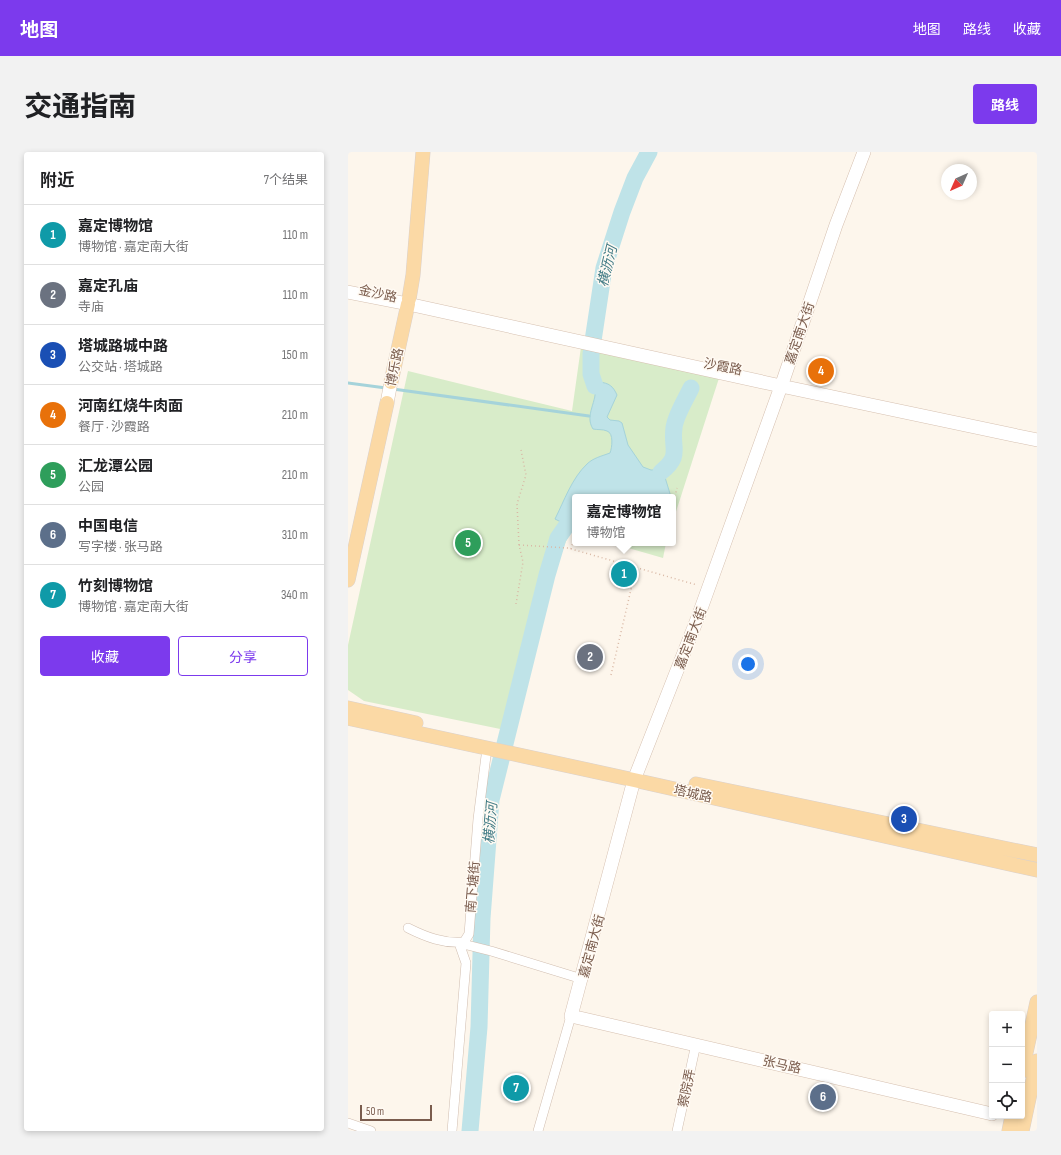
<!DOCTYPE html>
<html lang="zh">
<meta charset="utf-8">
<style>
:root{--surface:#fff;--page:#f2f2f2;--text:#202124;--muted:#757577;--line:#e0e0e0;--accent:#7c3aed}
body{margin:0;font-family:"Sofia Sans Condensed","Noto Sans SC",sans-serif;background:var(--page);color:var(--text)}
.controls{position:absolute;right:12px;bottom:12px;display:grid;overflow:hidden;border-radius:4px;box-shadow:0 2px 6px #0003}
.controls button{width:36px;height:36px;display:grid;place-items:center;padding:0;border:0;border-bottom:1px solid var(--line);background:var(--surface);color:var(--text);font:20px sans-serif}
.compass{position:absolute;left:593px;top:12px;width:36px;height:36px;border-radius:50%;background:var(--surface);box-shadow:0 2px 6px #0003;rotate:225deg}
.scale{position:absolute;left:12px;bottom:10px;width:72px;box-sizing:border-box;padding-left:4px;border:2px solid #7a5c4d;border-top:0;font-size:11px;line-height:14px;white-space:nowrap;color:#7a5c4d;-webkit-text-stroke:3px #fffaf3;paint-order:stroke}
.you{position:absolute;left:400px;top:512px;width:14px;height:14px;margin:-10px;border:3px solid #fff;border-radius:50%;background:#1a73e8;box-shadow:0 0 0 6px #1a73e833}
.badge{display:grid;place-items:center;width:26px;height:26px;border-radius:50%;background:var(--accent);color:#fff;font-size:13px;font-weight:700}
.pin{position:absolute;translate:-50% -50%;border:2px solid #fff;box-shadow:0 1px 4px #0006}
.popup{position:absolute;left:224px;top:342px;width:104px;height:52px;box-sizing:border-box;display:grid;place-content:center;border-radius:4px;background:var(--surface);filter:drop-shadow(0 1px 3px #0005);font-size:13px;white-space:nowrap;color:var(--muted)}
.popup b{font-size:15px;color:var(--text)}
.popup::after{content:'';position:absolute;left:50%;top:100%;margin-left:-8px;border:8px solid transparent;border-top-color:var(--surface)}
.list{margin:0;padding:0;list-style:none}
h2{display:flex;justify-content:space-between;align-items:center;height:52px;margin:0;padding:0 16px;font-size:17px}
h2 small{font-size:13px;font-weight:400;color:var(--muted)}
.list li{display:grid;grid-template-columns:26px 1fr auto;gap:12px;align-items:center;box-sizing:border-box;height:60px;padding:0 16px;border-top:1px solid var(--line)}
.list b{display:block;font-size:15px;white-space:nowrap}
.list p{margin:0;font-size:13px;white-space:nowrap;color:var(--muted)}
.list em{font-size:13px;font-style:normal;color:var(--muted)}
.actions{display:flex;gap:8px;padding:12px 16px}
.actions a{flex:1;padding:9px 0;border:1px solid var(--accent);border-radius:4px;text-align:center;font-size:14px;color:var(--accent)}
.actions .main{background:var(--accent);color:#fff}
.icon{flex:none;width:22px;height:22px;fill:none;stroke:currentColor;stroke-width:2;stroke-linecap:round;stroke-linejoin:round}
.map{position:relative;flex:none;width:689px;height:979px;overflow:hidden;border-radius:4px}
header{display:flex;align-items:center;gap:24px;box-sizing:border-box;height:56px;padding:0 20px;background:var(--accent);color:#fff}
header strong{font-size:19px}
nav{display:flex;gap:22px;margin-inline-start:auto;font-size:14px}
.intro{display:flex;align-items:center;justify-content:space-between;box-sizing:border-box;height:96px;padding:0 24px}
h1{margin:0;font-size:28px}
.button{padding:10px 18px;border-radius:4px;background:var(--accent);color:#fff;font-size:14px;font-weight:700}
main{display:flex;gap:24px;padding:0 24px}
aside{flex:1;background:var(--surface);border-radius:4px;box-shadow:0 2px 6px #0003}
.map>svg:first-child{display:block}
.green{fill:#d8ecc9}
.water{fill:#bfe3e8;stroke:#a5d3da}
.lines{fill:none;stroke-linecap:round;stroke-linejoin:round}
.stream{stroke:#a5d3da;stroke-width:3}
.river{stroke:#bfe3e8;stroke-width:17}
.street-casing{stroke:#d1beb0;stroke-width:10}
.secondary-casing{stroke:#d6c0b0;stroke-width:14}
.primary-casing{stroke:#dad1cd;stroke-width:15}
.path{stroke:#d9b8a5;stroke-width:1.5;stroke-dasharray:1 3;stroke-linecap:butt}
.street{stroke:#fff;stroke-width:9}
.secondary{stroke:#fff;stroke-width:13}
.primary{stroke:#fbd9a5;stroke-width:14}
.labels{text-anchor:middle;stroke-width:3;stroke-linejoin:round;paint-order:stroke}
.street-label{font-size:13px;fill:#7a5c4d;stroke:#fffaf3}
.water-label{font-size:14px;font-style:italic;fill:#437c86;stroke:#fffaf3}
</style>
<header>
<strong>地图</strong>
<nav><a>地图</a><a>路线</a><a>收藏</a></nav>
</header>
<div class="intro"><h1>交通指南</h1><a class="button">路线</a></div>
<main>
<aside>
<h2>附近<small>7个结果</small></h2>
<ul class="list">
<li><span class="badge" style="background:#0f9aa8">1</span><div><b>嘉定博物馆</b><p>博物馆 · 嘉定南大街</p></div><em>110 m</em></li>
<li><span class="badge" style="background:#6b7280">2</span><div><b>嘉定孔庙</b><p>寺庙</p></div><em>110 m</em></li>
<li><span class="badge" style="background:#1a4fb4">3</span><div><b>塔城路城中路</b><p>公交站 · 塔城路</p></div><em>150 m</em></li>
<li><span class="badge" style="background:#e8710a">4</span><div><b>河南红烧牛肉面</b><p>餐厅 · 沙霞路</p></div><em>210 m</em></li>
<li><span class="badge" style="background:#2e9e5b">5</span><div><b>汇龙潭公园</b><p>公园</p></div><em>210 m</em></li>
<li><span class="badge" style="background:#5c6f8a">6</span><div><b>中国电信</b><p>写字楼 · 张马路</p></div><em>310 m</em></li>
<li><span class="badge" style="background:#0f9aa8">7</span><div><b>竹刻博物馆</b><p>博物馆 · 嘉定南大街</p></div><em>340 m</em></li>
</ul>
<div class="actions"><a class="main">收藏</a><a>分享</a></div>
</aside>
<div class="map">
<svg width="689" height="979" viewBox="0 0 689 979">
<rect width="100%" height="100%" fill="#fdf6ec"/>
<!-- green -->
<path class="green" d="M233 195 372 223 325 369V345H227V381L222 380 208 413 167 580 16 549 0 538V493L60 219 224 259Z
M263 391H318L315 406Z"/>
<!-- water -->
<path class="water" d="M251 230C261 231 265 234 269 243L259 265 262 268 271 269 274 271 280 293 295 315 303 318H311L316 322 323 345H227V377L207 367C216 349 224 326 239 312 245 306 254 304 262 301 264 296 266 281 259 279 255 277 249 278 245 277 236 263 250 249 247 234Z"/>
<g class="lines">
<!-- stream -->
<path class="stream" d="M0 231 38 236
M45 237 241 264"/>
<!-- river -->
<path class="river" d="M247 234 243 222V202L256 116 274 60 287 26 301 0
M313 320C334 303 323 298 326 276 327 264 338 247 343 236
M122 979 131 875 134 766 143 648 199 423 210 386 219 373"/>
<defs>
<path id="street" d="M60 776C78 785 96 792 116 790L121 782 130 667 139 596
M111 791 143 799 234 827
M0 971 23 979
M104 979 118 811 111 791
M190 979 223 864
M329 979 348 892"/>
<path id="secondary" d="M516 0 488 73 436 226 350 465 286 628 223 864 644 962
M0 140 60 152 433 234 689 288
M39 251 43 230"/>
<path id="primary" d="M61 147 65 123 75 0
M43 230 60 152
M0 428 39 251
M0 556 68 571
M0 566 286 628 689 718
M348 632 689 703
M674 919 689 850
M661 979 664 964
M674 979 689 909"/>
</defs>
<!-- street casing -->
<use href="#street" class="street-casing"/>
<!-- secondary casing -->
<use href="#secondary" class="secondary-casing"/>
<!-- primary casing -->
<use href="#primary" class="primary-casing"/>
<!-- path -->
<path class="path" d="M325 352 329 336
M305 391 308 392 310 391
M171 393 220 396 349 433
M223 397 227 383
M168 452 175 410 171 393 169 352 178 323 173 298
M263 523 288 416"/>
<!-- street -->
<use href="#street" class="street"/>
<!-- secondary -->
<use href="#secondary" class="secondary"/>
<!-- primary -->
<use href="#primary" class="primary"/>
</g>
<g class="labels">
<!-- street labels -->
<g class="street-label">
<text transform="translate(30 141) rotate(12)" y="5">金沙路</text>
<text transform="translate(451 181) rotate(-71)" y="5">嘉定南大街</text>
<text transform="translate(375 214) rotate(11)" y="5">沙霞路</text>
<text transform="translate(46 215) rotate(-78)" y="5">博乐路</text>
<text transform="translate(342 486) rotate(-69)" y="5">嘉定南大街</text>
<text transform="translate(345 641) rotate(13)" y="5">塔城路</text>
<text transform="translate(124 735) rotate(-85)" y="5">南下塘街</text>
<text transform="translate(243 794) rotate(-75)" y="5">嘉定南大街</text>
<text transform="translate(434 912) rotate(13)" y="5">张马路</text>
<text transform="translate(338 936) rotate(-78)" y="5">察院弄</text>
</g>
<!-- water labels -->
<g class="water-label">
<text transform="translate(259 114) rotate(-76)" y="5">横沥河</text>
<text transform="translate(142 671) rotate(-85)" y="5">横沥河</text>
</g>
</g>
</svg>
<div class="controls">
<button>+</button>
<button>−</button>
<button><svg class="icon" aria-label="locate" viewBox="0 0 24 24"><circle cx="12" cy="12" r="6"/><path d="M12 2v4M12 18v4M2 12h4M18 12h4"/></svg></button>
</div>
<svg class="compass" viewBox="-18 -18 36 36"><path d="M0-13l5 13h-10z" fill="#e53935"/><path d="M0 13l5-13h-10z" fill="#757577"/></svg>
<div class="scale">50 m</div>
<div class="you"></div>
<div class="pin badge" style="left:276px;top:422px;background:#0f9aa8">1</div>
<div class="popup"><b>嘉定博物馆</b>博物馆</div>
<div class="pin badge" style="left:242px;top:505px;background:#6b7280">2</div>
<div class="pin badge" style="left:556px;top:667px;background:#1a4fb4">3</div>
<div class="pin badge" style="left:473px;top:219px;background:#e8710a">4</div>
<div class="pin badge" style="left:120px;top:391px;background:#2e9e5b">5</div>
<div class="pin badge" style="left:475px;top:945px;background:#5c6f8a">6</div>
<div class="pin badge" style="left:168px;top:936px;background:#0f9aa8">7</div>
</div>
</main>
